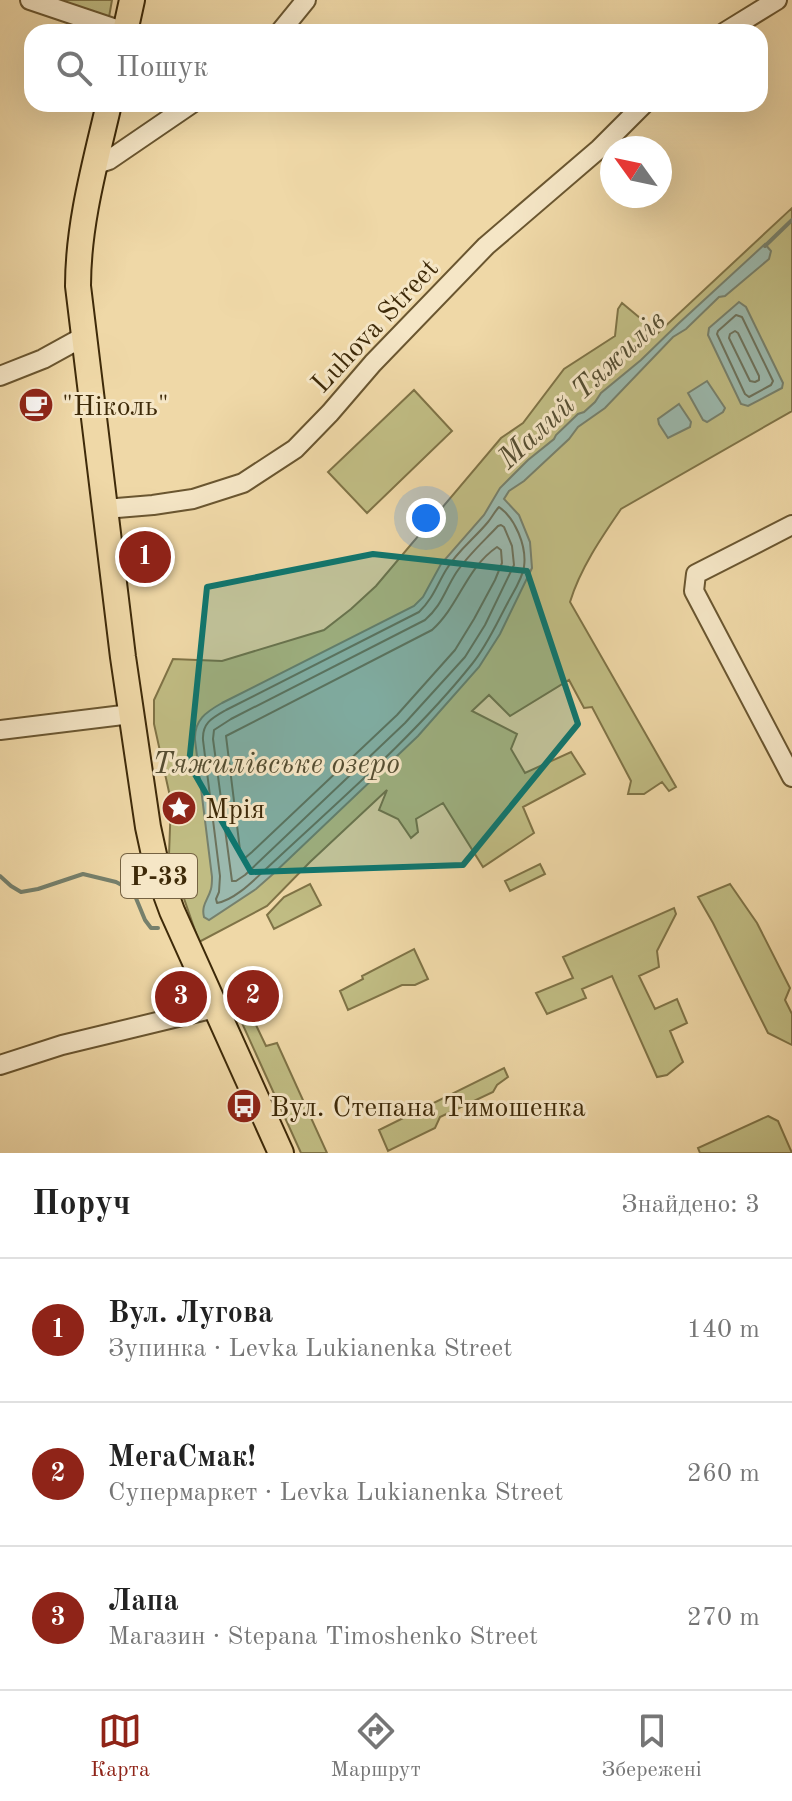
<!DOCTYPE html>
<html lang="uk">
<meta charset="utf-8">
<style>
:root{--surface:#fff;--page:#f6f6f6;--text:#222;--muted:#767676;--line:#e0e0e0;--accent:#8f2418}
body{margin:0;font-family:"Old Standard TT",serif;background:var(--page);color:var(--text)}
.compass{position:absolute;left:600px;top:136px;width:72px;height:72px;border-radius:50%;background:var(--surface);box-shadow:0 8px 32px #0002;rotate:303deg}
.you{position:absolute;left:426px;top:518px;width:28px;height:28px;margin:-20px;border:6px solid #fff;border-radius:50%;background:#1a73e8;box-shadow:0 0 0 12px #1a73e833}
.badge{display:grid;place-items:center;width:52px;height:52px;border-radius:50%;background:var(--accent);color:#fff;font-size:26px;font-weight:700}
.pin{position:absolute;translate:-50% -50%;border:4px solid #fff;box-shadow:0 2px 8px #0006}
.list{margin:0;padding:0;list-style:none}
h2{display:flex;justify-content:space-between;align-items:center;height:104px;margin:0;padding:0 32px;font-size:34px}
h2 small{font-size:26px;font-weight:400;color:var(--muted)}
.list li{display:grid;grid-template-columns:52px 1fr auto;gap:24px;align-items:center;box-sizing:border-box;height:144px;padding:0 32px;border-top:2px solid var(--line)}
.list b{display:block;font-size:30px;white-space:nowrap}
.list p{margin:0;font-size:26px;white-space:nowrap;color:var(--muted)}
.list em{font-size:26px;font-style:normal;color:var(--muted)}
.icon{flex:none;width:44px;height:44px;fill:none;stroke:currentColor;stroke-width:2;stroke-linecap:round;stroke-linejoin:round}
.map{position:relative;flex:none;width:792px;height:1153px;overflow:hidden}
.search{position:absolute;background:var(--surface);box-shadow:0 8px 32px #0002;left:24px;right:24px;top:24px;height:88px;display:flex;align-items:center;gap:20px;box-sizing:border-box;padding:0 28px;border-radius:24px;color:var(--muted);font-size:30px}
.sheet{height:536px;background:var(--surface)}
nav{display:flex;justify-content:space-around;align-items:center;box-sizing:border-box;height:112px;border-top:2px solid var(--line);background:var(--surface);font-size:22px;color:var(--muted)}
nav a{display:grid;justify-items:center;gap:4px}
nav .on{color:var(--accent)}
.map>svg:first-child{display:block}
.green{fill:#c0bc83;stroke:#7f7346;stroke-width:2}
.water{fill:#9bb9ae;stroke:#76806c;stroke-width:2}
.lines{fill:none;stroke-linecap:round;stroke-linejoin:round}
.shore{stroke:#6c725c;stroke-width:2}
.stream{stroke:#76806c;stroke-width:4}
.minor-casing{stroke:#6a5630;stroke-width:22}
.major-casing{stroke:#3e2a09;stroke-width:28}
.minor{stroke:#f5e6c6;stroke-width:18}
.major{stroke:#efd8a7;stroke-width:24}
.marked{fill:#0f766e;fill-opacity:0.2;stroke:#0f766e;stroke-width:6;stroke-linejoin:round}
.labels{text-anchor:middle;stroke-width:6;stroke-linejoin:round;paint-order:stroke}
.shield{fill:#f5e6c6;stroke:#756242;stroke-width:2}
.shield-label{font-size:26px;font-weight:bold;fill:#3e2a09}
.street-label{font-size:28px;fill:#3e2a09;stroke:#f5e6c6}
.poi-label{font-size:28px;fill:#3e2a09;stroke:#f5e6c6;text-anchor:start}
.water-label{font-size:30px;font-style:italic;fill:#554e32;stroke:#f5e6c6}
</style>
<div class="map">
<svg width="792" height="1153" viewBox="0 0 792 1153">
<rect width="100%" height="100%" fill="#efd8a7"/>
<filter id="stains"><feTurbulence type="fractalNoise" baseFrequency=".0025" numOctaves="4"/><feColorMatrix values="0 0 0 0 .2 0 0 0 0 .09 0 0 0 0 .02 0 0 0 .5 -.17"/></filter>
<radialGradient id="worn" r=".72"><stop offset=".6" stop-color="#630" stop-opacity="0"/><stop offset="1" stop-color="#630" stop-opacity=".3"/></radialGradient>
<!-- green -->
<path class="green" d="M41 0H112L108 23Z
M792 208V411L621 509C601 538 580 569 570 602L676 787 669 791 662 782 644 794H628L631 781 592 707 584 708 569 680 510 716 489 695 472 711 517 734 511 749 525 773 571 752 585 774 523 807 534 833 483 867 443 803 416 819 418 832 411 838 398 819 379 810 387 790 310 862 267 906 199 942 169 855 171 801 154 724V700L173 659 222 661 324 630 351 609 376 586 501 438 523 423 564 369 615 336 618 309 622 303 658 333Z
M414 390 452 431 367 513 328 472Z
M540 864 545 874 510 891 505 881Z
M310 884 321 905 274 929 267 915 284 897Z
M730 884 757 923 790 988 785 1000 792 1014V1045L768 1033 713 923 698 897Z
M674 908 676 914 657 951 659 967 639 976 655 1009 677 999 687 1023 670 1031 683 1062 667 1075 657 1077 612 976 582 989 586 998 547 1014 536 993 573 978 563 957Z
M414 949 428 979 415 985H402L348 1010 340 991 363 979 362 976Z
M238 996 244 1000 266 1046 277 1043 327 1153H301L232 1001Z
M504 1068 508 1077 497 1085 493 1092 440 1117 435 1128 388 1151 379 1130Z
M768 1116 778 1121 792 1153H700L698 1148Z"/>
<!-- water -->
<path class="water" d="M765 244 771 251 769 259 725 296 719 297 686 329 673 337 605 408 578 427 569 439 524 481 509 491 504 499 519 515 530 542 532 568 500 634 479 667 418 736 273 874 256 889 209 920 204 917C201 905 208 900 211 889 212 885 212 881 212 877L195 740C194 720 206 712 222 703L414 606 423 597 441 564 484 515 500 488 528 460 554 439 556 435 578 414 584 412 595 402 601 393 641 360 678 324Z
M739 302 746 307 783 383 782 388 748 406 741 404 708 335 709 328Z
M707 381 725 408 723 412 707 422 703 420 688 393Z
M679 404 691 422 690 427 668 438 659 424 658 419Z"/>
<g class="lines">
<!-- shore -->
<path class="shore" d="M736 315 742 317 773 381 771 385 749 397 745 394 717 334 718 331Z
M735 331 738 333 759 376V380L755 382 750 381 729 338 730 334Z
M499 507C515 518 527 546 524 567 522 580 512 594 506 606 496 625 486 647 472 664 414 737 335 804 267 868 254 880 235 900 217 903L216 899 219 892 220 876 203 740C202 723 212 718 226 710L419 612C432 600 437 585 446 570 457 551 475 538 488 522 492 517 495 511 499 507Z
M501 525 504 527 512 546 514 565 485 625 465 657 405 723 245 875 236 881H232L213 739 214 730 231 719 425 620C442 605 444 592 456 573 467 556 484 541 498 526Z
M497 547 501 550 502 563 495 580 474 619 455 650 397 715 252 852 245 858H241L226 736 432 630C459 606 466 568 497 547Z"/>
<!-- stream -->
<path class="stream" d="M765 246 792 220
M0 876 11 886 21 892 38 889 83 874 116 882 133 891 145 920 151 928H158"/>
<defs>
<path id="minor" d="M30 0 125 32
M280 32 306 0
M725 32 777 0
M94 165 109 160 191 104
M0 376 43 359 83 337
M105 509 153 505 193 499 243 483 295 449 330 413 373 363 486 246 599 149 644 104
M792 525 696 574 694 591 792 777
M0 730 131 714
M0 1065 62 1045 215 1008"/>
<path id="major" d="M125 32 132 0
M109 104C95 164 78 224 78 286L123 657 148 827 158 873 172 911 281 1153"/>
</defs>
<!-- minor casing -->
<use href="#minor" class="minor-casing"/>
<!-- major casing -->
<use href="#major" class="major-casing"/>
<!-- minor -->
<use href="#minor" class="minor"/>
<!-- major -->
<use href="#major" class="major"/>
</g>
<!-- marked area -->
<path class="marked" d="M373 554 527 571 578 724 463 865 251 872 189 764 207 587Z"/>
<!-- icons -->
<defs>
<symbol id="cafe-disc" viewBox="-11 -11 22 22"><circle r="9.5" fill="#8f2418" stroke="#f5e6c6"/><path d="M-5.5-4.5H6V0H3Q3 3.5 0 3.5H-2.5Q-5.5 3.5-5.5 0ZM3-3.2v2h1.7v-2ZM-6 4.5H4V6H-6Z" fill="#fff"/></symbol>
<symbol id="sight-disc" viewBox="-11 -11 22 22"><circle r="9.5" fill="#8f2418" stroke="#f5e6c6"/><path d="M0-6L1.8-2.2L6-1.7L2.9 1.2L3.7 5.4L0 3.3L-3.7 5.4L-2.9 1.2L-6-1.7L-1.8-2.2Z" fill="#fff"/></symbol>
<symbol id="bus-disc" viewBox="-11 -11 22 22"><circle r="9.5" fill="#8f2418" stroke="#f5e6c6"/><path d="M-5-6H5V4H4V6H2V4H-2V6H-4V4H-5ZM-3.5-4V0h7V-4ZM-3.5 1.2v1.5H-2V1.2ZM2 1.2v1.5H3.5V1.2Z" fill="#fff"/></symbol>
</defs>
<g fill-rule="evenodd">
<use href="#cafe-disc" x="16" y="385" width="40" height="40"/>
<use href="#sight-disc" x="159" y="788" width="40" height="40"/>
<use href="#bus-disc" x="224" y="1086" width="40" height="40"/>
</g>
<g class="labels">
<!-- shield labels -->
<rect class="shield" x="121" y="854" width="76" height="44" rx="6"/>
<g class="shield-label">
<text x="159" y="885">Р-33</text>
</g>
<!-- street labels -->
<g class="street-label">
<text transform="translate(374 325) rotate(-47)" y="10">Luhova Street</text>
</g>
<!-- poi labels -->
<g class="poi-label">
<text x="62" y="415">"Ніколь"</text>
<text x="205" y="818">Мрія</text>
<text x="270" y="1116">Вул. Степана Тимошенка</text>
</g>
<!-- water labels -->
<g class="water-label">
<text transform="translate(581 389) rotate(-43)" y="10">Малий Тяжилів</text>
<text x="276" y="773">Тяжилівське озеро</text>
</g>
</g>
<rect width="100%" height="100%" filter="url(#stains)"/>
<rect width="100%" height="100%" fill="url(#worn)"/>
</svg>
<svg class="compass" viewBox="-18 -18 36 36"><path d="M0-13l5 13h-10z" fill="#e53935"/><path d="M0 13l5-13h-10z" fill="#767676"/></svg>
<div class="you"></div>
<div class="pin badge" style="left:145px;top:557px">1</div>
<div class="pin badge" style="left:253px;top:996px">2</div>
<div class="pin badge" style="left:181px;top:997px">3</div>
<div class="search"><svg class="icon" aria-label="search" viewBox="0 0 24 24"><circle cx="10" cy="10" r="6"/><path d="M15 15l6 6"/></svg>Пошук</div>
</div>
<section class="sheet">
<h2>Поруч<small>Знайдено: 3</small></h2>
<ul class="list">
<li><span class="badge">1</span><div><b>Вул. Лугова</b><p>Зупинка · Levka Lukianenka Street</p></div><em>140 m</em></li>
<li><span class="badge">2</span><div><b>МегаСмак!</b><p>Супермаркет · Levka Lukianenka Street</p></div><em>260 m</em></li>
<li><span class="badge">3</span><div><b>Лапа</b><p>Магазин · Stepana Timoshenko Street</p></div><em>270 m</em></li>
</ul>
</section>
<nav>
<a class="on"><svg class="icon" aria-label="map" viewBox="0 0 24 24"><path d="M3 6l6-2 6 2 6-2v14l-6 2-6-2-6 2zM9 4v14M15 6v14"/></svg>Карта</a>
<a><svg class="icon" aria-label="directions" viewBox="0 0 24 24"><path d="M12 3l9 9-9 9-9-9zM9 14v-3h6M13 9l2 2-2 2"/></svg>Маршрут</a>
<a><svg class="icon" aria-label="saved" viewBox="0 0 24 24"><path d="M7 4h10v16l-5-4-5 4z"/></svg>Збережені</a>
</nav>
